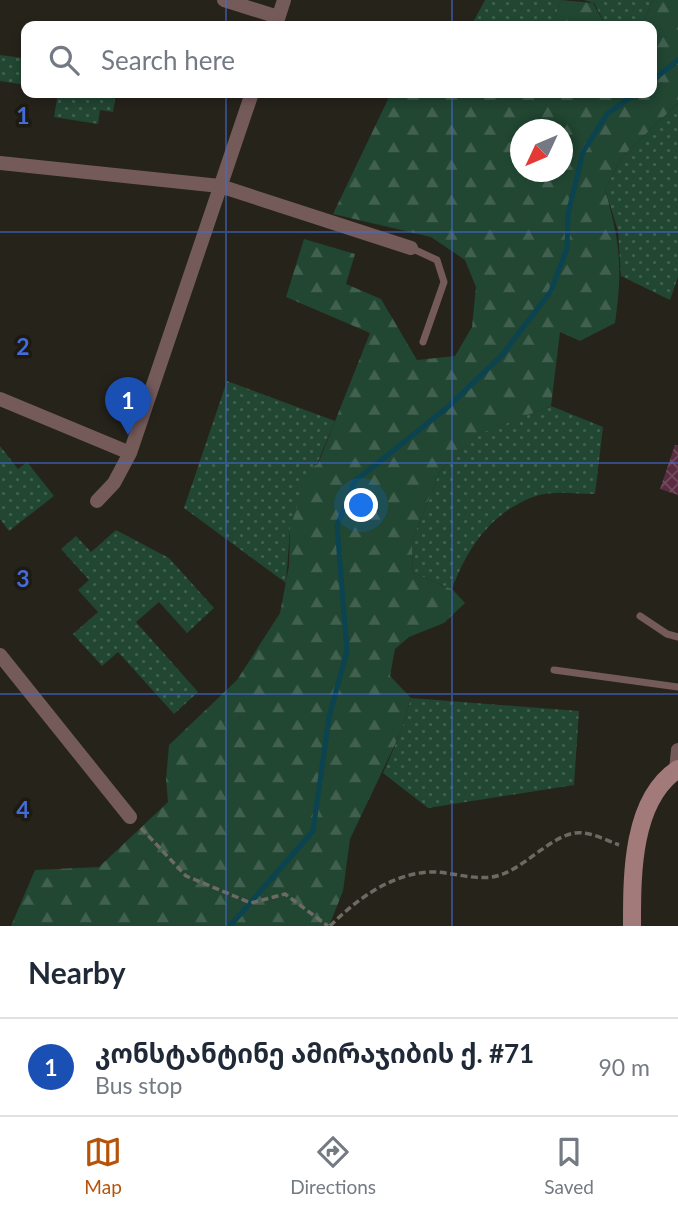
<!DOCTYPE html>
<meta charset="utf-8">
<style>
:root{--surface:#fff;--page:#f2f2f3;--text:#1f2937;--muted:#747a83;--line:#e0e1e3;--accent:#b45309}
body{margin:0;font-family:Lato,"Noto Sans Georgian",sans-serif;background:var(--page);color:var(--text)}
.compass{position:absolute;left:510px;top:119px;width:63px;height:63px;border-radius:50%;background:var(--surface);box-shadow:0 4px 10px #0003;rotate:226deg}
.you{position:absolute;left:362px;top:506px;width:24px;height:24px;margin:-18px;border:5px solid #fff;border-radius:50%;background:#1a73e8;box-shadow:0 0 0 10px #1a73e833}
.badge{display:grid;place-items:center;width:46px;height:46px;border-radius:50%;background:var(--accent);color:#fff;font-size:23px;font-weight:700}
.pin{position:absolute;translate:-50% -58px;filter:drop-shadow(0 2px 4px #0008)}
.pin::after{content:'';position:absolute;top:37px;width:24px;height:21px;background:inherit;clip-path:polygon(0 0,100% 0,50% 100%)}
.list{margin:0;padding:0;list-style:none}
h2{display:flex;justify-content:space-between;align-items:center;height:91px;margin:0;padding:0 28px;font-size:30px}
h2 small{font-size:23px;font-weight:400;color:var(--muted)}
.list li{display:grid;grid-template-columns:46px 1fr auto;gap:21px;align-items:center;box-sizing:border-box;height:98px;padding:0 28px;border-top:2px solid var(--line)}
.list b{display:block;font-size:26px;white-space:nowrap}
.list p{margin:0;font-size:23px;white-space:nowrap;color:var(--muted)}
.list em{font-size:23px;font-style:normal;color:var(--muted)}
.icon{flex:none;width:38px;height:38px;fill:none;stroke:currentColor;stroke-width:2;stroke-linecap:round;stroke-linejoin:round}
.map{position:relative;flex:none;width:678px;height:926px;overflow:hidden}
.search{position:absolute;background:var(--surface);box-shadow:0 4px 10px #0003;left:21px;right:21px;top:21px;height:77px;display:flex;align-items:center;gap:18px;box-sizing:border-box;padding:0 24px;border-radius:14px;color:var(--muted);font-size:26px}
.sheet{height:189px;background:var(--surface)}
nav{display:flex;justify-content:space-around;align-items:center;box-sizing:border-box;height:98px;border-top:2px solid var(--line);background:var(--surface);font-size:19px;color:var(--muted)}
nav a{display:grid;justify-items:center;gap:4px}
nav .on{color:var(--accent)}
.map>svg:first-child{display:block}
.grass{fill:url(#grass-dots)}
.forest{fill:url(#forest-firs);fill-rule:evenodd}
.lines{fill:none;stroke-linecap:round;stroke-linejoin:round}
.stream{stroke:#0b4350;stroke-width:5}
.building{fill:url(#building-cross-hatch)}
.path{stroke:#6c6a62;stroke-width:3.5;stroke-dasharray:7 3.5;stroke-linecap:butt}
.lane{stroke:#745b5a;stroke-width:7}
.street{stroke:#745b5a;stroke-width:14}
.secondary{stroke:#a17a79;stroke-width:18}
.grid{fill:none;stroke:#446bd8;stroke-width:2;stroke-opacity:0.55}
.grid-label{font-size:23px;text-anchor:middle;font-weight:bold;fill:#446bd8;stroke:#1d1a12;stroke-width:7;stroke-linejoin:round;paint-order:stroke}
</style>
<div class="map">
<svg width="678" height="926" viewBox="0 0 678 926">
<defs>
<pattern id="grass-dots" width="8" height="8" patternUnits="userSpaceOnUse" patternTransform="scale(1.75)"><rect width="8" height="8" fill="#214632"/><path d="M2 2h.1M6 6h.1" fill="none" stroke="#41604f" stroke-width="1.8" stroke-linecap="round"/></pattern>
<pattern id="forest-firs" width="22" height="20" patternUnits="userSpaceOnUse" patternTransform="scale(1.75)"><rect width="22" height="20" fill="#214632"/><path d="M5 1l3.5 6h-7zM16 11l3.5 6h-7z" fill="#41604f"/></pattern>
<pattern id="building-cross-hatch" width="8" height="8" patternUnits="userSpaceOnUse" patternTransform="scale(1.75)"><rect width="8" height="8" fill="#5a2c42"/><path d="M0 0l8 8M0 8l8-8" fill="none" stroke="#714a5d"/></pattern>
</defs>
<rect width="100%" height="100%" fill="#26231b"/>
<!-- grass -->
<path class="grass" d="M485 0H561L552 26H471Z
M584 0H653L642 26H602L603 20 594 3Z
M26 38V85L0 81V55L23 58Z
M58 93H116L113 112 100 110 98 124 54 117Z
M678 103V277L670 300 621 276 618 231 605 189 622 157Z
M227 381 335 421 290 529 286 583 184 508Z
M551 406 603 427 595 494C577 494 552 490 536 496 492 511 467 548 452 589L413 573 412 541 440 471 478 434Z
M0 446 18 469 27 462 54 496 9 531 0 519Z
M116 530 169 558 214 608 187 633 159 602 136 622 198 692 174 714 118 652 102 666 73 634 98 612 78 590 89 580 61 549 76 536 91 552Z
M411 698 579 711 574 785 428 808 383 773 401 732Z"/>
<!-- forest -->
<path class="forest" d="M561 0 593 3 603 21 602 26H552Z
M653 0H678V103L622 157 605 189C620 242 623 268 615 323L580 341 560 332 551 406 479 434 440 471 412 541 413 573 452 589 465 603 444 623 409 637 395 649 390 676 411 698 401 732 350 839 343 891 329 926H11L35 870 99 867 168 802 166 779 169 745 237 680 280 613 289 566 290 529 308 470 318 464 370 333 286 297 304 239 355 254 346 284 381 299 417 360 455 356 472 327 476 287 465 260 431 237 333 214 391 93H652V26H642ZM520 130H562V172H520Z"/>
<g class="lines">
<!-- stream -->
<path class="stream" d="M652 81 678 60
M230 926 313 831 329 717 347 651 337 526 355 481 449 406 502 355 551 291 567 248 568 214 583 152 607 114 636 93"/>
</g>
<!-- building -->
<path class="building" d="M675 445H678V495L660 489Z"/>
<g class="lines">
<!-- path -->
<path class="path" d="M141 828 186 876 251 903 285 894 328 926
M330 926C356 900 389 875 428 872 449 871 470 880 492 877 523 873 554 829 583 833 595 834 608 841 619 845"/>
<!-- lane -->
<path class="lane" d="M411 248 437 260 444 282 423 342
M640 616 667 634 678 637
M554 670 678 687"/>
<!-- street -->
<path class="street" d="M224 0 278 17
M276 25 284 0
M0 163 220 186 411 248
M0 399 130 453
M97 501 114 483 130 453 252 93
M0 655 130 817
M676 770 678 750"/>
<!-- secondary -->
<path class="secondary" d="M632 926C632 877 631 800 678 769"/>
</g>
<!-- grid -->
<path class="grid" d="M226 0V26M452 0V26M226 93V926M452 93V926M0 232H678M0 463H678M0 694H678"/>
<g class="grid-label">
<text x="23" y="124">1</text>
<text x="23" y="355">2</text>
<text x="23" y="587">3</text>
<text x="23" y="818">4</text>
</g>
</svg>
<svg class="compass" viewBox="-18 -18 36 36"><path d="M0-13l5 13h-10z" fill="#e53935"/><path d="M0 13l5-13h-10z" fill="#747a83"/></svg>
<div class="you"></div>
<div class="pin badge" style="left:128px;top:435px;background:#1a4fb4">1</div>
<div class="search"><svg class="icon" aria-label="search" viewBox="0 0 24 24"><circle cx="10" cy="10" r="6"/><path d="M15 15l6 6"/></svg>Search here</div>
</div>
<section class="sheet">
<h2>Nearby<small></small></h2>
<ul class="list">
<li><span class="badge" style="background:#1a4fb4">1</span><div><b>კონსტანტინე ამირაჯიბის ქ. #71</b><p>Bus stop</p></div><em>90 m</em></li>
</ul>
</section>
<nav>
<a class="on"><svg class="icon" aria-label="map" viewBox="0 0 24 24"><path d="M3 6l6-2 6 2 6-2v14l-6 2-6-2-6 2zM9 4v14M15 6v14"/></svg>Map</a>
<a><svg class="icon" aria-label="directions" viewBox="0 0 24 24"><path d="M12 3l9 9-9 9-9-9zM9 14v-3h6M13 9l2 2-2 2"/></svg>Directions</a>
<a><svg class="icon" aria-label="saved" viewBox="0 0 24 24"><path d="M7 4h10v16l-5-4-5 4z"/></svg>Saved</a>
</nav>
